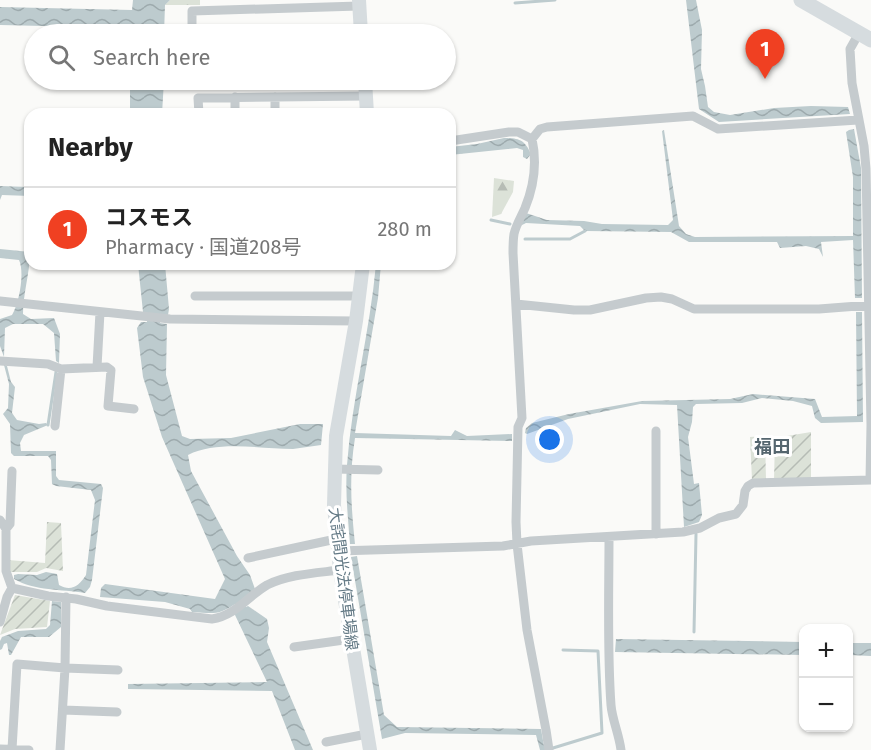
<!DOCTYPE html>
<meta charset="utf-8">
<style>
:root{--surface:#fff;--page:#f6f6f6;--text:#222;--muted:#767676;--line:#e0e0e0;--accent:#f04022}
body{margin:0;font-family:"Fira Sans","Noto Sans JP",sans-serif;background:var(--page);color:var(--text)}
.controls{position:absolute;right:18px;bottom:18px;display:grid;overflow:hidden;border-radius:12px;box-shadow:0 2px 4px #0004}
.controls button{width:54px;height:54px;display:grid;place-items:center;padding:0;border:0;border-bottom:2px solid var(--line);background:var(--surface);color:var(--text);font:30px sans-serif}
.you{position:absolute;left:550px;top:440px;width:21px;height:21px;margin:-15px;border:4px solid #fff;border-radius:50%;background:#1a73e8;box-shadow:0 0 0 9px #1a73e833}
.badge{display:grid;place-items:center;width:39px;height:39px;border-radius:50%;background:var(--accent);color:#fff;font-size:20px;font-weight:700}
.pin{position:absolute;translate:-50% -50px;filter:drop-shadow(0 2px 3px #0008)}
.pin::after{content:'';position:absolute;top:32px;width:21px;height:18px;background:inherit;clip-path:polygon(0 0,100% 0,50% 100%)}
.list{margin:0;padding:0;list-style:none}
h2{display:flex;justify-content:space-between;align-items:center;height:78px;margin:0;padding:0 24px;font-size:26px}
h2 small{font-size:20px;font-weight:400;color:var(--muted)}
.list li{display:grid;grid-template-columns:39px 1fr auto;gap:18px;align-items:center;box-sizing:border-box;height:84px;padding:0 24px;border-top:2px solid var(--line)}
.list b{display:block;font-size:22px;white-space:nowrap}
.list p{margin:0;font-size:20px;white-space:nowrap;color:var(--muted)}
.list em{font-size:20px;font-style:normal;color:var(--muted)}
.icon{flex:none;width:33px;height:33px;fill:none;stroke:currentColor;stroke-width:2;stroke-linecap:round;stroke-linejoin:round}
.map{position:relative;flex:none;width:871px;height:750px;overflow:hidden}
.search{position:absolute;background:var(--surface);box-shadow:0 2px 4px #0004;left:24px;top:24px;width:432px;height:66px;display:flex;align-items:center;gap:15px;box-sizing:border-box;padding:0 21px;border-radius:33px;color:var(--muted);font-size:22px}
.panel{position:absolute;background:var(--surface);box-shadow:0 2px 4px #0004;left:24px;top:108px;width:432px;height:162px;border-radius:18px}
.map>svg:first-child{display:block}
.forest{fill:url(#forest-firs)}
.park{fill:url(#park-tufts)}
.garden{fill:url(#garden-furrows)}
.water{fill:url(#water-waves)}
.lines{fill:none;stroke-linecap:round;stroke-linejoin:round}
.stream{stroke:#bdcbce;stroke-width:3}
.minor{stroke:#c5cbce;stroke-width:9}
.secondary{stroke:#d6dcdf;stroke-width:14}
.trunk{stroke:#d6dcdf;stroke-width:15}
.labels{text-anchor:middle;stroke-width:6;stroke-linejoin:round;paint-order:stroke}
.street-label{font-size:16px;fill:#637985;stroke:#fff}
.neighbourhood-label{font-size:18px;font-weight:bold;fill:#55666f;stroke:#fff}
</style>
<div class="map">
<svg width="871" height="750" viewBox="0 0 871 750">
<defs>
<pattern id="forest-firs" width="22" height="20" patternUnits="userSpaceOnUse" patternTransform="scale(1.5)"><rect width="22" height="20" fill="#dce2d8"/><path d="M5 1l3.5 6h-7zM16 11l3.5 6h-7z" fill="#b6bcb5"/></pattern>
<pattern id="park-tufts" width="24" height="20" patternUnits="userSpaceOnUse" patternTransform="scale(1.5)"><rect width="24" height="20" fill="#dce2d8"/><path d="M3 7l-1-3M5 7V3M7 7l1-3M15 17l-1-3M17 17v-4M19 17l1-3" fill="none" stroke="#b6bcb5"/></pattern>
<pattern id="garden-furrows" width="10" height="10" patternUnits="userSpaceOnUse" patternTransform="scale(1.5)"><rect width="10" height="10" fill="#dce2d8"/><path d="M-1 1l2-2M0 10L10 0M9 11l2-2" fill="none" stroke="#b6bcb5"/></pattern>
<pattern id="water-waves" width="16" height="10" patternUnits="userSpaceOnUse" patternTransform="scale(1.5)"><rect width="16" height="10" fill="#bdcbce"/><path d="M0 5q4-4 8 0t8 0" fill="none" stroke="#9daaad"/></pattern>
</defs>
<rect width="100%" height="100%" fill="#fafaf8"/>
<!-- forest -->
<path class="forest" d="M494 178 514 181 513 192 501 214 492 217Z"/>
<!-- park -->
<path class="park" d="M170 0H200V5H165Z"/>
<!-- garden -->
<path class="garden" d="M811 432V478L774 480 775 438Z
M765 436 766 480H752L750 437Z
M47 522 61 523 63 571 46 568 37 572H10L8 560 45 563Z
M15 595 50 601 47 627 15 629 0 635Z"/>
<!-- water -->
<path class="water" d="M133 0H170L165 5 164 34H131V28L0 25V7L132 10Z
M686 0H696L702 30 701 69 705 86 708 107 714 112 730 115 774 108 811 106 848 107 850 114 719 122 699 109Z
M130 80H164L162 114H130Z
M854 129 861 168 862 298H855L853 240 821 242 823 257 819 249 806 246 780 248 777 242H689L671 232 585 231 580 226 526 223 520 226 526 213 547 220 584 221 602 224 668 225 673 220 662 131 664 130 679 226 686 234 695 237 853 236V177L846 132 849 130Z
M504 138C519 138 525 140 531 154L527 159 523 157V150L517 148 450 155V147L477 144Z
M0 186 30 187V196L2 195 0 200Z
M0 249 30 252C30 273 23 293 23 314L31 319 54 318 60 334 59 363 56 361 54 333 43 324H13L5 328 4 357 0 346V319L12 315C19 303 25 273 19 260L0 258Z
M138 264H165L169 309 168 315 160 314V323L167 324 166 375 182 436 190 439 231 438 300 424H323L321 445C312 446 302 448 293 449 260 449 218 440 188 455L191 471 237 556 250 575 255 589 241 600 246 607 248 606 267 619 269 628 267 642 313 750H295L272 691 128 689V684L267 682 235 615V604C218 616 212 613 192 612L190 609 165 602 100 597 101 588 105 584 215 599 225 579 162 437 143 377 137 328 141 322H147L148 313 143 312Z
M376 264H381L378 298 355 433 451 436 455 430 467 436 512 434V441L355 438C349 476 351 505 355 544H350C348 518 345 492 347 465 352 398 370 331 376 264Z
M856 312H862L863 422 821 423 815 418 812 406 793 401 762 398 742 403 696 404 693 407 692 422 688 437 694 484 699 483 702 515 699 522 684 527 677 405 640 404 568 419 527 434 525 433 526 428 532 423 569 414 642 401 730 399 753 394 815 399 822 417 857 416Z
M4 365 7 366 11 382 15 387 12 413 17 420 39 424 46 423 48 425 24 435 20 443 21 451H56V476L59 480 101 484 103 488 92 580 90 587 85 593C61 589 35 591 14 579V575L18 574 37 575 46 572 57 574 59 585C71 592 79 586 86 575L95 500 91 490 56 486 52 484 51 460 48 456H14L11 453 10 424 3 414 8 408 9 384Z
M357 556 384 715 397 727 541 729 544 746 546 750H540L536 735 405 733 382 739 351 557Z
M52 601 61 602V627L49 637H21L11 655H9L7 643 4 644 2 649 0 650V641L2 637 18 631 46 629 50 625Z
M616 639 803 642V655L615 652Z
M849 643H871V656L849 655Z"/>
<g class="lines">
<!-- stream -->
<path class="stream" d="M515 3 555 0
M491 220 510 224
M525 239H570L585 231
M48 425 56 372
M694 632 696 534
M553 748 602 733 598 651 563 650"/>
<!-- minor -->
<path class="minor" d="M859 33 850 49 852 83 864 146 866 169 871 425 870 480
M192 34V11L359 6
M235 97V114
M275 97V114
M199 114 198 98 366 96
M532 139 540 129 547 127 693 116 718 129 858 120
M450 141 509 132H518L532 139C537 162 534 186 525 208 521 217 516 225 514 234 513 240 513 247 513 253L522 418 518 427 516 522 517 544 527 630 546 730 549 750
M195 296H360
M0 301 170 319 356 321
M516 304 574 310H590L646 298 661 297 672 299 694 309H819L871 305
M0 361 48 364 61 369 107 367 111 370 108 406 134 409
M97 367 100 312
M55 426 61 369
M656 431V534
M334 469 378 470
M0 520 6 529V571L12 588 7 597 0 622
M6 529 10 524 12 471
M609 537C609 593 607 649 611 705 612 719 619 734 621 750
M338 551 503 546 531 541 683 532 700 528 719 518 736 514 743 505 745 491 748 486 753 483 871 480
M248 558 336 539
M12 588 48 596 76 599 107 606 212 619C235 616 248 596 267 585 289 574 317 573 340 570
M294 647 351 639
M63 710 117 712
M326 742 367 734
M0 749 29 750
M12 749 17 664 65 668 118 670
M60 750 65 668 66 597"/>
<!-- secondary -->
<path class="secondary" d="M359 0 361 34
M365 80 367 114
M363 264 356 321 336 436 334 505 340 570 370 750"/>
<!-- trunk -->
<path class="trunk" d="M801 0 871 40"/>
</g>
<g class="labels">
<!-- street labels -->
<g class="street-label">
<text transform="translate(344 579) rotate(83)" y="6">大詫間光法停車場線</text>
</g>
<!-- neighbourhood labels -->
<g class="neighbourhood-label">
<text x="772" y="453">福田</text>
</g>
</g>
</svg>
<div class="controls">
<button>+</button>
<button>−</button>
</div>
<div class="you"></div>
<div class="pin badge" style="left:765px;top:79px">1</div>
<div class="search"><svg class="icon" aria-label="search" viewBox="0 0 24 24"><circle cx="10" cy="10" r="6"/><path d="M15 15l6 6"/></svg>Search here</div>
<section class="panel">
<h2>Nearby<small></small></h2>
<ul class="list">
<li><span class="badge">1</span><div><b>コスモス</b><p>Pharmacy · 国道208号</p></div><em>280 m</em></li>
</ul>
</section>
</div>
